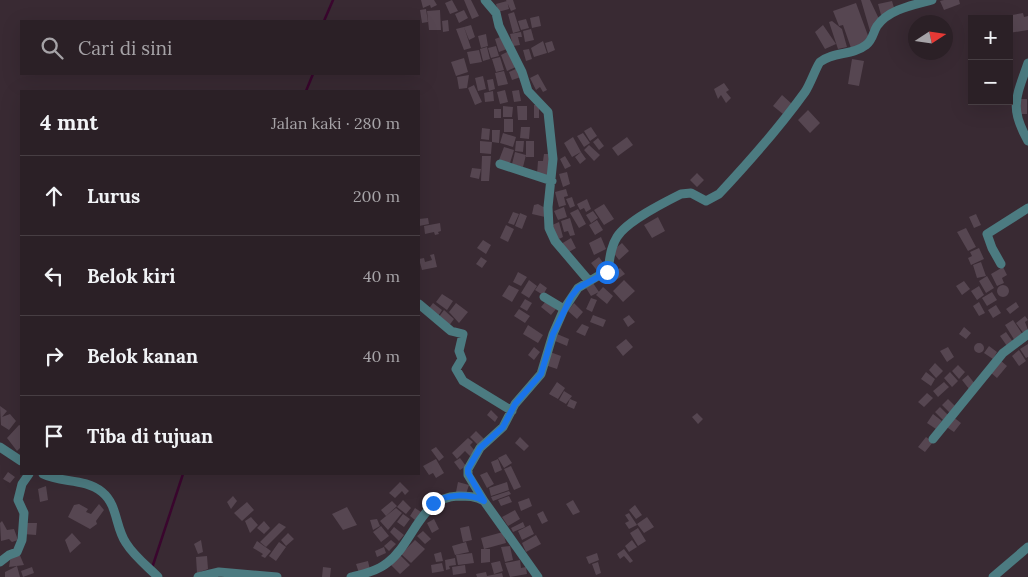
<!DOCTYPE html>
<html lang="id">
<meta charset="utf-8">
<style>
:root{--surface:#2b2026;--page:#33282e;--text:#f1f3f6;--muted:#a6a3a7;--line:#473e43}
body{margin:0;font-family:Lora,serif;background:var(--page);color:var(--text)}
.controls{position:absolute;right:15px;top:15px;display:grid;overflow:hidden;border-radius:0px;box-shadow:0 5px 20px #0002}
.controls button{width:45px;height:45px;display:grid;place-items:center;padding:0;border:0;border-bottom:1px solid var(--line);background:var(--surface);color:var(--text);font:25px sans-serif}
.compass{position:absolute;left:908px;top:15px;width:45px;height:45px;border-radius:50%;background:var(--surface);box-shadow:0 5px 20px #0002;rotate:78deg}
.stop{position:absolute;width:15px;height:15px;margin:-11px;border:4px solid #1a73e8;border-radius:50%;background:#fff}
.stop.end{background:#1a73e8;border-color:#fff;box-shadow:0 1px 5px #0008}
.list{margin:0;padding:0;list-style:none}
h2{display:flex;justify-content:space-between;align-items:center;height:65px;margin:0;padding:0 20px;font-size:21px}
h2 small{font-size:16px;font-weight:400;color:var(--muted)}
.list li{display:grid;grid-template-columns:32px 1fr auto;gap:15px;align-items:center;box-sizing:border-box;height:80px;padding:0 20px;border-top:1px solid var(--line)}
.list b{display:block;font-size:19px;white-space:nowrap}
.list em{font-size:16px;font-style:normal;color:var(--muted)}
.icon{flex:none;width:28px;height:28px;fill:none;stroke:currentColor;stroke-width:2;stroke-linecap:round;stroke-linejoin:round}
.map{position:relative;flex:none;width:1028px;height:577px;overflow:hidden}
.search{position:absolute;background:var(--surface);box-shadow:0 5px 20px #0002;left:20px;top:20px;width:400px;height:55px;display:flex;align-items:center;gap:12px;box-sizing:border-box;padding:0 18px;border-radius:0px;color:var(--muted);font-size:19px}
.panel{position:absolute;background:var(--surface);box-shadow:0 5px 20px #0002;left:20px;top:90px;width:400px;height:385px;border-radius:0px}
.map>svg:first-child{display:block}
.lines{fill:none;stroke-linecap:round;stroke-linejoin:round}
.stream{stroke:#3a062e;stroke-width:2.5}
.building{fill:#564651}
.minor{stroke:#4c7b81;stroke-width:9}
.route{stroke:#1a73e8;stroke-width:6}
</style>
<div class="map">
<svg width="1028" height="577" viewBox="0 0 1028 577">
<rect width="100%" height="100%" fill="#392a33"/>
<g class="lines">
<!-- stream -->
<path class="stream" d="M324 21 333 0
M306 91 313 74
M152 568 183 474"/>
</g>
<!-- building -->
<path class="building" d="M421 0H434L437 5 431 8 430 5 423 8Z
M452 0 458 11 450 14 445 3Z
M464 0H471L479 16 472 19Z
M506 0H513L516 9 511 11Z
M861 0H870L879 19 870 31Z
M944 0H959L960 4 944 10 940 1Z
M507 1 509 9 498 12 496 4Z
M892 1 895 11 881 15 878 4Z
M856 3 870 41 851 48 843 25 839 26 833 11Z
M426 9 428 22 422 23 420 10Z
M440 10 441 30H429L427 11Z
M464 10 468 18 459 23 455 14Z
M514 12 520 31 513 33 508 14Z
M1023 13 1024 17 1028 16V30L1009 33V19H1013L1012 15Z
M539 16 541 26 532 28 530 18Z
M526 19 529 28 521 30 518 21Z
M448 20 449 31 443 32 442 21Z
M832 21 842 29 847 47 838 49 829 22Z
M471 25 475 37 469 40 464 27Z
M823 25 836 44 825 49 815 32Z
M464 27 471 48 464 50 456 29Z
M531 29 534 40 525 42 523 31Z
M521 32 522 37H518L520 45 513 46 510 34Z
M486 34 488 46 481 48 478 36Z
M503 36 507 49 499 52 495 39Z
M543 41 547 53 534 57 531 48Z
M552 41 555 50 548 53 545 43Z
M496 46 499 56 491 58 488 48Z
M487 47 490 59 483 61 480 49Z
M529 49 532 59 526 61 523 50Z
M479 50 482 62 470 64 467 52Z
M509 51 516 67 507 71 501 55Z
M500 57 504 70 496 72 492 59Z
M464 58 468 72 456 76 451 62Z
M852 59 864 61 859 86 848 84Z
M518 68 521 77 512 80 509 72Z
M504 71 508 84 498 86 495 73Z
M538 74 547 90 543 92 540 87 536 90 530 78Z
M469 75 467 88 459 89 457 77Z
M483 76 486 89 478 91 475 78Z
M493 79 495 89 489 91 487 80Z
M724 83 729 90 726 92 731 98 726 103 721 95 718 99 714 89Z
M474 85 482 102 475 105 468 88Z
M505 90 508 102 500 104 497 92Z
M519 90 521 101 514 102 512 91Z
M493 91 494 101 485 102 484 93Z
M782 95 792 104 783 114 773 106Z
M1020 99H1027V114H1020Z
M534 105H539V118H534Z
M503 106 513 107 512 117H503Z
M517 106H527V120H518Z
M494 109H501V118H494Z
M808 110 820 123 810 133 798 120Z
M504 119H513V132H504Z
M521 127H530L529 139 520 138Z
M591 127 597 136 590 141 584 131Z
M482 128 490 129 489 140 481 139Z
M492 130H500L499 143 492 142 491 154 480 153V141L492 142Z
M503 133 516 137 513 147 500 143Z
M583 133 590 143 584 147 577 136Z
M573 137 581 152 572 157 564 143Z
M627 137 633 145 618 156 612 148Z
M598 138 604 146 599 150 593 142Z
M516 141H524L523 152 515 151Z
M526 141H534V157H526Z
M589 145 600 155 594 161 584 150Z
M504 147 514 150 510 163 499 160Z
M515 152 526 155 523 167 512 164Z
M581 152 586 159 580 164 575 157Z
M544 154H551L549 175 537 174 538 161H543Z
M482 156H491L489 181H481Z
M565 156 571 166 565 169 560 159Z
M472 168 481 169 479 179 470 177Z
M567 172 570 184 563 187 559 174Z
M697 173 704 180 697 187 690 180Z
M566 189 568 196 564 197 566 205 559 207 555 192Z
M572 197 575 206 570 208 566 199Z
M587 199 591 209 586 212 584 208 580 210 577 204Z
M538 204 547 209 545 217 532 214 534 205Z
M604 204 614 219 604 225 594 210Z
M564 207 567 217 558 220 554 211Z
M578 209 586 224 579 228 570 213Z
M593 211 598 218 591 223 586 215Z
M513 212 519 214 514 225 508 223Z
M520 213 527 216 522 229 515 226Z
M976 214 981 225 974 228 969 217Z
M658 217 665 231 652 238 644 225Z
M428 218 429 224 419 226V219Z
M570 218 575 235 570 236 568 231 564 232 561 221Z
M597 220 603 230 595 235 589 225Z
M559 222 563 237 557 240 550 226Z
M440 223 441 231 438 232 439 234 435 235 434 232 425 234 424 226Z
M506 225 514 229 508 242 500 238Z
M966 228 976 247 968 251 957 232Z
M601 237 606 249 594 255 589 243Z
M571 238 576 248 567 253 561 244Z
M483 240 491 245 486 254 477 248Z
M622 243 629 251 619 260 612 251Z
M979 248 984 259 971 265 968 258 972 256 970 252Z
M434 254 437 267 422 270 419 259 424 258 425 262 432 260 430 255Z
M481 257 487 261 482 268 476 264Z
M599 257 606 267 599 273 591 263Z
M981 262 986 276 977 278 973 265Z
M1003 267 1007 275 1002 278 1004 283 997 286 991 274Z
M620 268 625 274 616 280 612 274Z
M518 272 527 277 521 286 513 282Z
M987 276 994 288 986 293 979 281Z
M529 280 537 286 529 298 521 293Z
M624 280 635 291 623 302 613 291Z
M964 281 970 289 962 295 956 286Z
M540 283 547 288 543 295 535 290Z
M593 283 599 292 591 296 586 288Z
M509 285 519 290 512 302 502 296Z
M997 291a6 6 0 1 1 12 0a6 6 0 1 1-12 0Z
M979 286 984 295 977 300 971 291Z
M603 287 613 296 607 304 596 295Z
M992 292 997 300 987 306 982 298Z
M442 294 453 301 447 310 436 302Z
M591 298 597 300 592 312 586 309Z
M525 299 532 303 527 311 520 307Z
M546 301 556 309 551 315 541 307Z
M979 302 985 313 979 316 973 306Z
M1016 302 1019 307 1010 314 1006 309Z
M433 303 442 310 437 318 427 311Z
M456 303 468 312 459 323 449 312Z
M574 303 583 312 577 319 568 311Z
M996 305 1001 313 993 318 988 310Z
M519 309 530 316 525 323 514 316Z
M444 310 454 319 448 327 438 318Z
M593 315 606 320 603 327 590 322Z
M629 315 635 322 628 327 623 319Z
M1025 316 1028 320 1025 322 1028 330 1024 334 1016 323Z
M1013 320 1023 335 1015 341 1005 325Z
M582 324 589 327 585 336 576 332Z
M528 325 543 335 538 343 523 334Z
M964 327 971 333 966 339 959 334Z
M1006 332 1013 342 1007 346 1000 336Z
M557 334 569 339 567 346 555 341Z
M626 339 633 347 623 356 616 347Z
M974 348a5 5 0 1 1 10 0a5 5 0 1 1-10 0Z
M1028 344V357L1026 358 1020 349Z
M989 346 997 352 993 359 984 353Z
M534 347 540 352 534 360 528 355Z
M948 347 954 357 947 362 940 351Z
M1019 350 1026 361 1019 366 1012 356Z
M550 352 561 356 557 369 545 365Z
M1000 360 1007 366 997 378 990 372Z
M935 363 943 371 936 378 929 370Z
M958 365 965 372 959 379 952 371Z
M926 372 935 379 931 386 921 379Z
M950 372 958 381 952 387 944 378Z
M968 375 975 384 969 389 962 380Z
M557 382 565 388 558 399 549 394Z
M944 382 949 387 938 397 933 391Z
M564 391 572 396 566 404 559 400Z
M927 393 933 398 924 407 918 402Z
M570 399 577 402 574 409 567 406Z
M948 399 956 407 950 413 942 405Z
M0 406 7 411 2 417 10 414 16 421 9 430 1 425Z
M940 407 948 415 943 420 935 412Z
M491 410 498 417 495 422 487 415Z
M697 413 703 419 698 424 692 417Z
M933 414 942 421 936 429 927 423Z
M952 416 961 423 954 432 945 426Z
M19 425 21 426V447L17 451 7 438Z
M476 431 484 439 478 445 470 437Z
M520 437 529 446 524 451 515 443Z
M926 437 933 442 925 452 918 447Z
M468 438 473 442 470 445 475 451 470 456 465 451 457 459 452 453Z
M436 447 444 457 439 461 431 450Z
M506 454 512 463 504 468 498 458Z
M460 458 466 466 460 470 454 462Z
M436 459 444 473 436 478 433 473 429 475 423 466Z
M498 459 502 470 495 473 491 462Z
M511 466 521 487 514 490 504 469Z
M8 472 15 477 10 483 3 479Z
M487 472 494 484 487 488 480 475Z
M400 482 409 491 405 495 402 491 395 498 389 493Z
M458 482 469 485 466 494 456 492Z
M507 482 509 490 491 496 489 488Z
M46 486 48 500 40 502 38 489Z
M509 491 511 494 493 501 491 497Z
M233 496 237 501 231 509 227 502Z
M509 496 512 502 501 506 498 500Z
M529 498 532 506 521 511 518 502Z
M403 500 411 508 406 514 397 507Z
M573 500 580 512 573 515 566 504Z
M392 501 397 506 386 516 381 510Z
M247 502 254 510 242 521 234 513Z
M79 504 88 509 86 512 91 514 99 504 104 510 96 521 97 524 90 529 68 517 74 505Z
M635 505 642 515 636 519 629 510Z
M347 507 357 525 343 530 332 514Z
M396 508 402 513 388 530 380 521Z
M415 508 421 512 415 520 410 516Z
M515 510 520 519 508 526 502 517Z
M543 511 548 521 542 524 537 514Z
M629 513 637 525 629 529 625 523 629 521 625 515Z
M403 514 410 519 404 527 397 522Z
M251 517 258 525 250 533 245 521Z
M647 517 654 527 644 533 637 524Z
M377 519 380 526 373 530 370 520Z
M434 519 439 529 432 533 427 523Z
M2 521 7 530 14 529 18 540 12 542 9 539 1 541 0 523Z
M264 521 270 528 264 534 257 528Z
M523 522 525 527 513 532 511 528Z
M24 523H37L36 535 23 534Z
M279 523 286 527 266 547 260 542Z
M530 525 534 534 522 540 518 531Z
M381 526 389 536 381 542 373 532Z
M469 526 472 540 463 542 460 528Z
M394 527 404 535 399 541 390 532Z
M638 528 646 541 638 546 630 533Z
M423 531 431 539 425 544 417 536Z
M503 532 506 543 484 549 481 538Z
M72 533 81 543 70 553 65 540Z
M288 533 294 539 286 546 281 540Z
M536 535 541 544 526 552 522 543Z
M201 540 203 552 198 554 194 544Z
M391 540 396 544 389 551 384 546Z
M415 540 425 549 411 563 401 554Z
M632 540 637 547 629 552 625 546Z
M257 541 271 551 265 558 261 556 263 554 253 548Z
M279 542 286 547 276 561 269 556Z
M466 542 469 552 455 555 452 546Z
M510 546 513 560 505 562 501 547Z
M384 547 386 553 377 557 375 551Z
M481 549H490V562L481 563Z
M624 549 633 561 630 563 624 556 620 559 617 554Z
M441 552 443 561 436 562 434 554Z
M19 553 24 565 9 567 11 554Z
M472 553 474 563 458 565 456 555Z
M597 553 599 560 589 564 586 557Z
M400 555 410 565 400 574 391 565Z
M207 556 208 569 197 573 196 557Z
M455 558 456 565 449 566 450 569 446 570 445 560Z
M520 560 521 568 526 567 527 574 510 577 505 563Z
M368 561 370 570 359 573 356 564Z
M500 561 503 571 494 574 491 563Z
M598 562 601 573 596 575 592 564Z
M442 563 444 571 432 573 431 565Z
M465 565 466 573 453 575 452 567Z
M17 566 20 577H5V572Z
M32 567 34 573 23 577 21 571Z
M323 567 331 568 330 577H322Z
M486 572 487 576 502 573 503 577H477L476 574Z"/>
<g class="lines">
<!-- minor -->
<path class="minor" d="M485 0 496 13 499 26 522 72 528 91 548 112 553 159 548 207 549 228 555 241 589 281
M1028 63C1016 98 1009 107 1028 141
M500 164 552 181
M1001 264 992 248 987 234 1028 208
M544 297 564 309 578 288 608 270C610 259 610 248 617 237 627 221 663 203 681 194L691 193 706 201 719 194C749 162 779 128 805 92 810 85 817 65 820 62 834 51 852 56 866 45 873 40 873 32 877 26 889 9 914 5 932 0
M419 304 451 331 463 334 459 351 462 359 456 369 463 381 512 411
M933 439 1003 353 1028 334
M0 447 21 461
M43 474C61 483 85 478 102 492 118 505 115 527 126 543 134 556 147 566 158 577
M484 501 468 475V469L480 448 503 427 515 404 541 374 553 334 564 309
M0 562 9 555 17 552 22 540 24 513 18 500 22 484 29 474
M198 577 219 572 277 577
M351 577C363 574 377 571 387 563 414 543 420 497 458 496 467 496 476 496 484 501L538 577
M993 577 1028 547"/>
</g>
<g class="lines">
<!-- route -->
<path class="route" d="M433 503C447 494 469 493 484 501L468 473V469L480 448 503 427 515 404 541 374 553 334 571 297 578 288 607 272"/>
</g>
</svg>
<div class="controls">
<button>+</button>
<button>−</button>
</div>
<svg class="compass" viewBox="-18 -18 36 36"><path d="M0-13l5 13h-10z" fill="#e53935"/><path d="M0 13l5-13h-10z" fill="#a6a3a7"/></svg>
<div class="stop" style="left:607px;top:272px"></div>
<div class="stop end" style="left:433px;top:503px"></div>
<div class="search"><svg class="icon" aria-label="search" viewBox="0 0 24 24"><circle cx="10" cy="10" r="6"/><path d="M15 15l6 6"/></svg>Cari di sini</div>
<section class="panel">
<h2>4 mnt<small>Jalan kaki · 280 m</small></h2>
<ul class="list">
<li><svg class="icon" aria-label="ahead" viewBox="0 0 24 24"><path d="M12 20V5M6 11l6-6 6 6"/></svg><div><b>Lurus</b></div><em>200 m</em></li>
<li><svg class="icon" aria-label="left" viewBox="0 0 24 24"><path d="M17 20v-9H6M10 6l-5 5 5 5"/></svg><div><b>Belok kiri</b></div><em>40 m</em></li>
<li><svg class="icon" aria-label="right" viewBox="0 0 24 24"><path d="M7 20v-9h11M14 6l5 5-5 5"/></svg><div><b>Belok kanan</b></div><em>40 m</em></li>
<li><svg class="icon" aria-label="arrive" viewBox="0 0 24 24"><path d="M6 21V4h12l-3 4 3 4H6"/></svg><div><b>Tiba di tujuan</b></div></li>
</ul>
</section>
</div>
